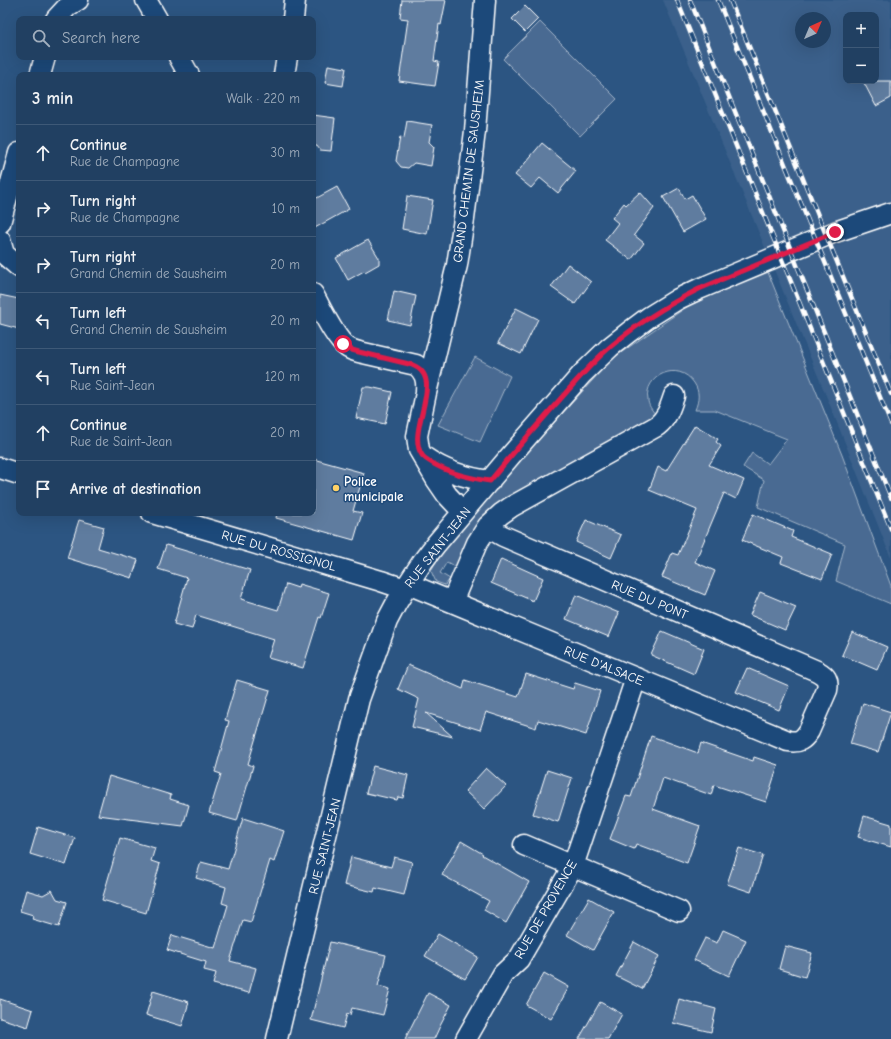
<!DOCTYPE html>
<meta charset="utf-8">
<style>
:root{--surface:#214062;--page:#2d4b6b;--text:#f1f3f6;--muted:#a2afbe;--line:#3e5977}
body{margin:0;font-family:"Comic Neue",sans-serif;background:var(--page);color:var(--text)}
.controls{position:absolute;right:12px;top:12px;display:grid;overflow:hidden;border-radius:8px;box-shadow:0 4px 16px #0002}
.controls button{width:36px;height:36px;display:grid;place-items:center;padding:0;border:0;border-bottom:1px solid var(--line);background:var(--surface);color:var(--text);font:20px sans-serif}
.compass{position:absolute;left:795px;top:12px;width:36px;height:36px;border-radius:50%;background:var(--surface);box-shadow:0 4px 16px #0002;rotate:44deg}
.stop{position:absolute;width:12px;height:12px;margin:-9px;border:3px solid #e11d48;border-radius:50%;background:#fff}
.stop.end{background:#e11d48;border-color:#fff;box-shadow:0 1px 4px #0008}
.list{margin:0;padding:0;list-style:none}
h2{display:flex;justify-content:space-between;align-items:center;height:52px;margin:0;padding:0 16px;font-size:17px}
h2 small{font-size:13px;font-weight:400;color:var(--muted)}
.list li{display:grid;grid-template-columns:26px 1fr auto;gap:12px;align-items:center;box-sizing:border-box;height:56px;padding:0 16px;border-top:1px solid var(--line)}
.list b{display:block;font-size:15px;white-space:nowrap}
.list p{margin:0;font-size:13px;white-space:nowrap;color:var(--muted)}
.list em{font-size:13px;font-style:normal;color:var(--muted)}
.icon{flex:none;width:22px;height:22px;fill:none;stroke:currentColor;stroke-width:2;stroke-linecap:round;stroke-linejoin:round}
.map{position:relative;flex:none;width:891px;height:1039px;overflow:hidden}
.search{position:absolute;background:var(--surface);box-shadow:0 4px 16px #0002;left:16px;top:16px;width:300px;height:44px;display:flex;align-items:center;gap:10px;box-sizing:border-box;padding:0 14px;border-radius:8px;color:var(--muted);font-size:15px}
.panel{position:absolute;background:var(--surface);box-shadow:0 4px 16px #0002;left:16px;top:72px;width:300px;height:444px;border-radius:8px}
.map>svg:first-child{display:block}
.built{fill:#3b618b;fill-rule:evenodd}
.green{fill:#486b92;stroke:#a4b5c8}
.building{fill:#5e7c9f;stroke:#fff}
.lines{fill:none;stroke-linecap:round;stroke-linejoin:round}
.minor-casing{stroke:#fff;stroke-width:23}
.minor{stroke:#1f4a7a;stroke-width:20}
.rail-casing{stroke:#fff;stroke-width:4.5}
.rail{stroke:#1f4a7a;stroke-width:3;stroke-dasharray:9;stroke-linecap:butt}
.route{stroke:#e11d48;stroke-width:5}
.poi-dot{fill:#ffd166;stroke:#1f4a7a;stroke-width:1.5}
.labels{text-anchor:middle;stroke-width:3;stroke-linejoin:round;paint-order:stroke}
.street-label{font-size:13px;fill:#fff;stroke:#1f4a7a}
.poi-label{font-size:13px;font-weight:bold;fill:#fff;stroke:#1f4a7a;text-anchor:start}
</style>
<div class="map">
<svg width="891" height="1039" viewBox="0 0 891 1039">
<rect width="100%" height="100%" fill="#2c5582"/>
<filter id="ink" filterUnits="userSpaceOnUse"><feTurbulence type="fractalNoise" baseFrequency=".025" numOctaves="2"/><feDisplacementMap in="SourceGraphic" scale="8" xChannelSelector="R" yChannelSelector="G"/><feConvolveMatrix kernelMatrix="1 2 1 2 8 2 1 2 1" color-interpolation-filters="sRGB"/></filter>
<g filter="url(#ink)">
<!-- built -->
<path class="built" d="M663 0H891V558L832 410ZM846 15H876V81H846ZM801 18H825V42H801Z"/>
<!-- green -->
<path class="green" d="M540 22 617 99 580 136 503 59Z
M767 270 842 455 891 586V604L836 581 845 544 758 507 764 480 743 467 752 453 768 464 787 439 715 410H695C699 400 700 392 694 383 678 359 643 376 648 400 648 405 652 410 655 414V417L508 500 457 568 447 562 440 573 450 579 445 585 436 582 431 571 438 557 529 450 612 359 688 306Z
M475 357 510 376 480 442 438 425Z"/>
<!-- building -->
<path class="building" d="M402 0H446L441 25 439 24 434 61 439 62 435 86 399 81 408 19 400 18Z
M525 6 538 19 525 32 512 19Z
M328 65 346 68 343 86 325 83Z
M863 81H891V98L876 106Z
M313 115 335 118 331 151 320 150 317 146H313Z
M407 121 432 125 429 142 434 147 431 166 414 163 408 168 401 167 396 161 400 137 404 138Z
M542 143 576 171 558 193 540 178 531 188 515 175Z
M337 187 349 209 313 229V200Z
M679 188 685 199 692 195 706 219 683 232 663 197Z
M640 192 654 208 634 235 644 243 631 260 605 240 618 223 612 218 624 203 626 205Z
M407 196 433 200 427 234 402 229Z
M368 240 379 258V264L365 272 364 271 348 280 336 258Z
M568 264 591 282 575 304 551 287Z
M394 291 416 296 410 325 388 320Z
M0 295 19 299V329L0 324Z
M516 308 538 319 521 354 498 343Z
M363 387H370L392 392 385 424 356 418Z
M695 425 718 439 716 442 721 446 709 465 744 480 736 499 724 493 695 562 715 571 705 595 662 577 672 553 678 555 697 510 649 490 658 467 666 471Z
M313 459 364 473 353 511 362 513 354 540 276 518 277 513H313Z
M753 514 793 531 791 537 832 554 822 579 781 563 783 557 742 540Z
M79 520 104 527 98 548 138 560 132 578 67 558Z
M586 520 621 535 611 558 576 542Z
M166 545 250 570 241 599 278 610 286 584 298 588 299 584 329 593 321 618 319 617 303 668 268 658 274 639 196 615 192 629 174 624 187 578 158 569Z
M501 559 543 578 533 601 491 583Z
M760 592 796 607 785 630 750 615Z
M576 595 619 613 609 637 566 619Z
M662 631 704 649 694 674 651 655Z
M852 632 887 647 877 670 842 655Z
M408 665 463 689 465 680 518 697 526 674 573 689 575 683 600 691 586 735 538 720 536 728 486 712 480 730 426 713 453 737 412 727 419 699 398 689Z
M747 668 789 686 779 710 736 692Z
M237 680 270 690 248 764 253 766 237 821 209 813 221 774 215 772 229 721 225 720Z
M863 703 891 712 878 752 850 744Z
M651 736 698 753 701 743 753 761 754 757 778 765 766 802 714 785 711 795 663 778 653 809 700 826 687 863 636 844 634 849 610 839 626 796 631 797Z
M373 766 408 775 403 798 398 797 397 800 366 793Z
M486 768 506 786 484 809 465 791Z
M547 770 572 778 558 822 533 814Z
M109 776 171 795 170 799 189 805 183 826 98 815Z
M864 816 891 824V847L858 837Z
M243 818 284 831 274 862 270 860 251 922 243 920 230 961 256 968 249 993 213 984 216 973 204 970 206 962 167 950 172 935 215 948 228 905 222 903 226 887 196 878 201 862 228 869Z
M38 827 75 838 66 865 30 854Z
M120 838 155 848 151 861 160 864 146 913 102 900Z
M461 841 483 854 482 855 529 882 506 923 484 910 489 901 442 875Z
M739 848 763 855 751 892 727 884Z
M351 857 391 867 394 857 412 862 404 895 375 888 374 892 344 885Z
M26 890 43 895 52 890 57 899 67 902 59 927 32 919 33 915 20 911Z
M589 898 614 912 593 950 567 935Z
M723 930 746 940 729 976 694 960 705 938 717 943Z
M438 934 478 957 465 979 425 956Z
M330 942 386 955 378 986 390 989 383 1015 352 1008 350 1015 347 1014 343 1028 311 1020Z
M634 942 659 956 642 989 616 976Z
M785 946 812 953 805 977 779 969Z
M544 973 569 987 551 1019 526 1005Z
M153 991 189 1002 182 1026 146 1015Z
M428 993 451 1005 440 1026 434 1039H405Z
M0 999 33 1010 28 1027 0 1018Z
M679 999 716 1009 711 1032 673 1023Z
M600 1002 622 1014 612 1032 608 1039H579Z"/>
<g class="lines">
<defs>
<path id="minor" d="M146 0 157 19
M56 19 68 6 78 0
M293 19 295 0
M179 57 189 75
M40 75 45 57
M284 75 287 57
M0 223 19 153
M0 240 4 254 19 267
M313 294C321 308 335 339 347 347 351 350 355 351 359 352L416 365C425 372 427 380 426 391
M424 457C444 471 465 478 490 481
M0 468 19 474
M463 512 447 495 436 479 419 450 417 436 426 393 457 265 464 219 475 131 485 0
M152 513 381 581 405 589
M488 526 501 514 511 507 657 426C667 418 670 408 674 396
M408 584 452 602 788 741C799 743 803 740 809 731L827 690C829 680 826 676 817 671L503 536 494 531 488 526 477 543 452 602
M524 845 679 911
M277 1039 359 699 387 621 396 604 408 584 423 561 436 544 512 454 582 374 610 347 629 332 649 317 678 299 699 289 835 232 891 213
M466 1039 503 974 519 959 573 866 636 678"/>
</defs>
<!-- minor casing -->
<use href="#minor" class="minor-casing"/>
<!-- minor -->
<use href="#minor" class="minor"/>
<defs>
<path id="rail" d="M677 0 891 529
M690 0 891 498
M718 0 891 424
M730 0 891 394"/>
</defs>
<!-- rail casing -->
<use href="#rail" class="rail-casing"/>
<!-- rail -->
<use href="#rail" class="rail"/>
</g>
</g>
<g class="lines" filter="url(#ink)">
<!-- route -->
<path class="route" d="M343 344 352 350 359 352 409 364C450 375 404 430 422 455 423 457 426 459 429 461 447 473 468 478 490 481 511 455 533 430 555 405 573 385 590 364 610 347 637 324 667 305 699 289L835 232"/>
</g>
<!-- markers -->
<circle class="poi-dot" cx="336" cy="488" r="4"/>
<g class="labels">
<!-- street labels -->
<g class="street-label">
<text transform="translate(468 171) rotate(-83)" y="5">GRAND CHEMIN DE SAUSHEIM</text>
<text transform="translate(437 547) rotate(-52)" y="5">RUE SAINT-JEAN</text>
<text transform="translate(279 550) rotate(16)" y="5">RUE DU ROSSIGNOL</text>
<text transform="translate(650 599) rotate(23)" y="5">RUE DU PONT</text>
<text transform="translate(604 665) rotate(22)" y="5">RUE D'ALSACE</text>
<text transform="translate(324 846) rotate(-76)" y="5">RUE SAINT-JEAN</text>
<text transform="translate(545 909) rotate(-60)" y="5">RUE DE PROVENCE</text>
</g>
<!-- poi labels -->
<g class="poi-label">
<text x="344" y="486">Police<tspan x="344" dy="15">municipale</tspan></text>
</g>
</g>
</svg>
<div class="controls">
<button>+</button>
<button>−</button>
</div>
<svg class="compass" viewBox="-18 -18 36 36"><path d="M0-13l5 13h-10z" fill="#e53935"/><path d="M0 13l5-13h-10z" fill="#a2afbe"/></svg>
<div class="stop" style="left:343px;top:344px"></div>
<div class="stop end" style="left:835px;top:232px"></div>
<div class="search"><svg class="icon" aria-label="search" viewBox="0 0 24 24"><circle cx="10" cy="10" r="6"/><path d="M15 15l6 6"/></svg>Search here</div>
<section class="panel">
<h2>3 min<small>Walk · 220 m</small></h2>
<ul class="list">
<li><svg class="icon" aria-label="ahead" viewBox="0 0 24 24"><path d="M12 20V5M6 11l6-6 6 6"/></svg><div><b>Continue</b><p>Rue de Champagne</p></div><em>30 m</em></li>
<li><svg class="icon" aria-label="right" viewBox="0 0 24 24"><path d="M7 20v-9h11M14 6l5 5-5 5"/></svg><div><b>Turn right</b><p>Rue de Champagne</p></div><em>10 m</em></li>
<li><svg class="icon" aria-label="right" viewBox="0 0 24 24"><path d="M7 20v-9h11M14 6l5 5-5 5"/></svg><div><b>Turn right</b><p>Grand Chemin de Sausheim</p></div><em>20 m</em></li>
<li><svg class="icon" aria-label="left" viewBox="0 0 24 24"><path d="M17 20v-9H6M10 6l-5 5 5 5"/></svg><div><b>Turn left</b><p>Grand Chemin de Sausheim</p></div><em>20 m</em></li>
<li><svg class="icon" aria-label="left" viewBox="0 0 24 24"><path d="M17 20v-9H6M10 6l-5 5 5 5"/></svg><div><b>Turn left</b><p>Rue Saint-Jean</p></div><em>120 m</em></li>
<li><svg class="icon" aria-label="ahead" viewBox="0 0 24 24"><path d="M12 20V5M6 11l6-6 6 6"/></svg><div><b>Continue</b><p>Rue de Saint-Jean</p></div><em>20 m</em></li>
<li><svg class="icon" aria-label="arrive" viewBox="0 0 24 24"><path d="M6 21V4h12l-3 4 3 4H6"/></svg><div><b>Arrive at destination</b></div></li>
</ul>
</section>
</div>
